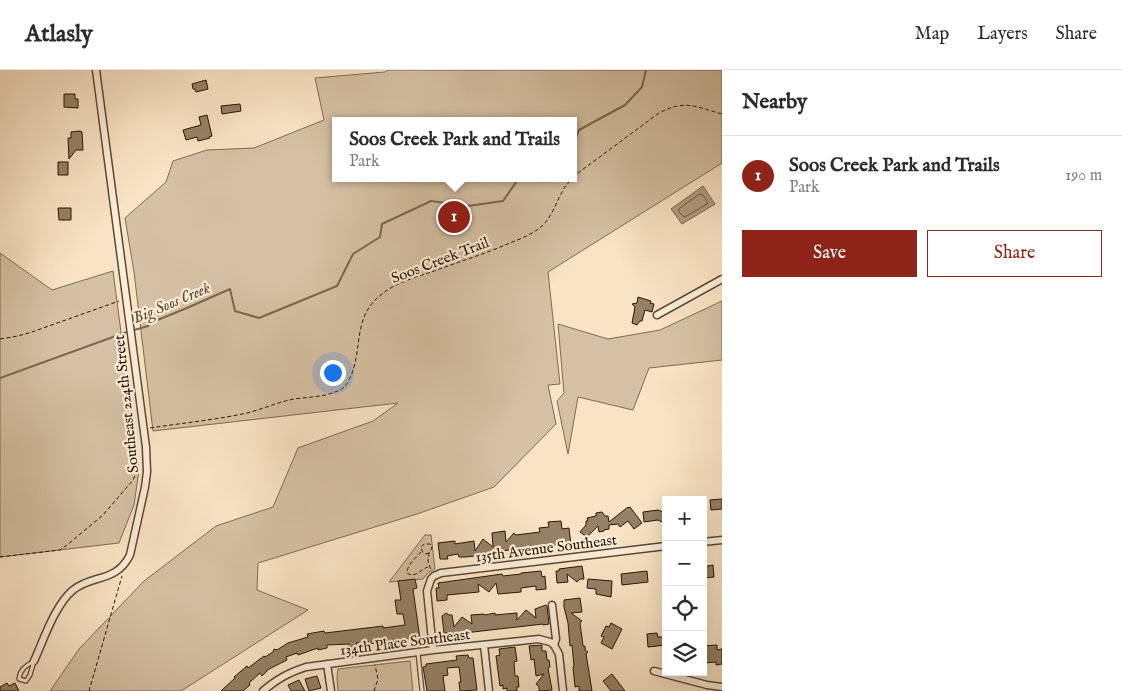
<!DOCTYPE html>
<meta charset="utf-8">
<style>
:root{--surface:#fff;--page:#f7f7f7;--text:#2b2b33;--muted:#7c7c81;--line:#e1e1e2;--accent:#8f2418}
body{margin:0;font-family:"IM FELL English",serif;background:var(--page);color:var(--text)}
.controls{position:absolute;right:15px;bottom:15px;display:grid;overflow:hidden;border-radius:0px;box-shadow:0 5px 20px #0002}
.controls button{width:45px;height:45px;display:grid;place-items:center;padding:0;border:0;border-bottom:1px solid var(--line);background:var(--surface);color:var(--text);font:25px sans-serif}
.you{position:absolute;left:332px;top:302px;width:18px;height:18px;margin:-12px;border:4px solid #fff;border-radius:50%;background:#1a73e8;box-shadow:0 0 0 8px #1a73e833}
.badge{display:grid;place-items:center;width:32px;height:32px;border-radius:50%;background:var(--accent);color:#fff;font-size:16px;font-weight:700}
.pin{position:absolute;translate:-50% -50%;border:2px solid #fff;box-shadow:0 1px 5px #0006}
.popup{position:absolute;left:332px;top:47px;width:245px;height:65px;box-sizing:border-box;display:grid;place-content:center;border-radius:0px;background:var(--surface);filter:drop-shadow(0 1px 4px #0005);font-size:16px;white-space:nowrap;color:var(--muted)}
.popup b{font-size:19px;color:var(--text)}
.popup::after{content:'';position:absolute;left:50%;top:100%;margin-left:-10px;border:10px solid transparent;border-top-color:var(--surface)}
.list{margin:0;padding:0;list-style:none}
h2{display:flex;justify-content:space-between;align-items:center;height:65px;margin:0;padding:0 20px;font-size:21px}
h2 small{font-size:16px;font-weight:400;color:var(--muted)}
.list li{display:grid;grid-template-columns:32px 1fr auto;gap:15px;align-items:center;box-sizing:border-box;height:80px;padding:0 20px;border-top:1px solid var(--line)}
.list b{display:block;font-size:19px;white-space:nowrap}
.list p{margin:0;font-size:16px;white-space:nowrap;color:var(--muted)}
.list em{font-size:16px;font-style:normal;color:var(--muted)}
.actions{display:flex;gap:10px;padding:15px 20px}
.actions a{flex:1;padding:11px 0;border:1px solid var(--accent);border-radius:0px;text-align:center;font-size:18px;color:var(--accent)}
.actions .main{background:var(--accent);color:#fff}
.icon{flex:none;width:28px;height:28px;fill:none;stroke:currentColor;stroke-width:2;stroke-linecap:round;stroke-linejoin:round}
.map{position:relative;flex:none;width:722px;height:621px;overflow:hidden}
header{display:flex;align-items:center;gap:30px;box-sizing:border-box;height:70px;padding:0 25px;background:var(--surface);border-bottom:1px solid var(--line)}
header strong{font-size:24px}
nav{display:flex;gap:28px;margin-inline-start:auto;font-size:18px}
main{display:flex}
aside{flex:1;background:var(--surface)}
.map>svg:first-child{display:block}
.green{fill:#d5c0a3;stroke:#7e6b52;fill-rule:evenodd}
.water{fill:#b29d81;stroke:#7b674d}
.lines{fill:none;stroke-linecap:round;stroke-linejoin:round}
.shore{stroke:#6d5a40;stroke-width:1}
.stream{stroke:#7b674d;stroke-width:2}
.building{fill:#958166;stroke:#281600}
.lane-casing{stroke:#5c4931;stroke-width:5.5}
.street-casing{stroke:#5c4931;stroke-width:9}
.path{stroke:#281600;stroke-width:1;stroke-dasharray:4 2.5;stroke-linecap:butt}
.lane{stroke:#fbedd9;stroke-width:3}
.street{stroke:#fbedd9;stroke-width:6}
.labels{text-anchor:middle;stroke-width:4.5;stroke-linejoin:round;paint-order:stroke}
.street-label{font-size:15px;fill:#281600;stroke:#fbedd9}
.water-label{font-size:16px;font-style:italic;fill:#5f4c34;stroke:#fbedd9}
</style>
<header>
<strong>Atlasly</strong>
<nav><a>Map</a><a>Layers</a><a>Share</a></nav>
</header>
<main>
<div class="map">
<svg width="722" height="621" viewBox="0 0 722 621">
<rect width="100%" height="100%" fill="#f9e3c4"/>
<filter id="stains"><feTurbulence type="fractalNoise" baseFrequency=".004" numOctaves="4"/><feColorMatrix values="0 0 0 0 .2 0 0 0 0 .09 0 0 0 0 .02 0 0 0 .5 -.17"/></filter>
<radialGradient id="worn" r=".72"><stop offset=".6" stop-color="#630" stop-opacity="0"/><stop offset="1" stop-color="#630" stop-opacity=".3"/></radialGradient>
<!-- green -->
<path class="green" d="M388 0H722V93L548 202 560 314 548 315 556 354 494 417 417 444 258 493 257 520 308 540 181 621H50L79 579 144 511 216 456 273 437 298 378 373 351 398 333 153 361 134 202 125 148 166 112 173 91 207 80 254 78 324 50 315 8 385 2ZM335 51H573V108H335Z
M0 183 52 220 113 201 139 400 134 435 119 473 0 487Z
M722 231V290L649 298 633 340 578 327 568 384 557 331 564 323 558 254 608 269 660 260Z
M425 465H431L435 499 429 502 423 509 389 512Z
M410 591 413 621H338L337 607 338 599Z"/>
<!-- water -->
<path class="water" d="M703 116 715 134 682 154 671 139Z"/>
<g class="lines">
<!-- shore -->
<path class="shore" d="M700 124 703 125 707 131V134L685 147 683 146 679 142V139Z"/>
<!-- stream -->
<path class="stream" d="M573 74 579 60 625 35 642 17 646 0
M0 308 124 263 148 256 155 251 187 238 230 219 235 241 259 248 337 216 353 184 380 167 382 154 431 131 468 136 503 131 519 108"/>
</g>
<!-- building -->
<path class="building" d="M206 10 208 19 196 22 195 19H193L192 14Z
M64 24H75V29H78V38L64 37Z
M240 34 241 41 222 44 221 36Z
M207 45 212 66 209 67 210 68 198 71 197 67 186 70 183 60 201 55 199 47Z
M80 61 82 62 83 80H76L69 89 68 68H71V62Z
M58 92H68V105H58Z
M58 138H71V150H59Z
M638 227 651 231 650 233 654 234 652 242 645 240 642 251H640L637 255 632 253 635 237 632 234 637 233Z
M722 429V439L711 440 710 430Z
M628 437 629 438 630 437 642 453 634 459 628 451 620 457 618 454 609 455V459L604 460V461L599 462 598 456 587 467 580 462 586 455V451H588L587 448 596 446V443L602 442 605 446H608L609 452Z
M658 440 666 443V454L658 450 644 452 643 442Z
M561 451 562 459 569 458 571 475 564 476V474L524 479V482L517 483 516 480H510L492 482V484L466 487H459L458 484 447 486 448 489H440L438 473 455 471V474L474 471 475 481 483 469 493 477 492 463 505 461 506 472 514 463 516 465 540 462 539 458 549 457 548 452Z
M713 495 714 507 703 508V497Z
M582 496 584 509H580L577 512 567 504 568 512 557 513 556 501H559V499Z
M541 501 542 507 545 506 546 519 536 520V516L521 518V522L498 524 496 513 489 522 478 514 479 522 447 525V530L437 531 436 518H439L438 513 502 504 503 506 521 504V503Z
M647 501 648 512 622 515 621 504Z
M415 509 417 518 413 519 420 569H413V568L368 574V571L356 573 357 576 349 577V574L327 575V578L318 580V578L298 585 297 583 286 587 287 590 267 600V601L262 606 260 603 249 613 250 615 243 621H221L235 608 234 607 247 596 248 598 264 586 265 587 273 582 274 579 277 580 288 573 308 567 307 564 324 561 325 563 383 556V558L405 555 403 544H397L395 530H401L398 511Z
M588 509 612 511 611 527 596 524V519L587 518Z
M580 528 582 542 571 543 582 551 580 553 583 576H585V580L588 582 586 584 592 621H579V616L575 617 573 597 574 596 572 575 570 576 568 553 564 537V530Z
M546 535 547 536 549 554 543 555V554L447 565V563H444L442 546 446 543 449 545H452L454 557 462 547 472 554 471 545 484 544 485 545 495 543V545L517 543V550L526 540 536 548 535 539Z
M611 553 622 559 612 579 601 573 604 567 601 566 606 556 609 557Z
M657 563 658 567H666V575L648 577 647 564Z
M542 575V581H546L547 590H549L550 597 548 598 552 620 539 621V617L536 614 544 604 536 606 534 589 531 590 529 576Z
M717 575V580L722 579V594L716 595V592L703 593V585H705L704 576Z
M515 577 517 591 514 592 515 606H518L519 617H517V621H507V618L503 619V615L500 616 496 586 500 585 499 579Z
M468 585 469 588H473L477 620 460 621 459 612H461L459 597 447 598 448 605 443 606 445 621H427L423 597 426 596V594L457 590 456 586Z
M612 604 625 621H611L603 611Z
M317 606 321 618 309 621 305 609Z
M299 610 305 621H291L288 615Z
M7 613 9 616 15 613 19 621H0V617Z"/>
<g class="lines">
<defs>
<path id="lane" d="M418 583 422 621
M34 591 30 605 26 611 19 609C20 599 26 596 34 591Z"/>
<path id="street" d="M657 245 722 209
M703 472 722 470
M552 535 556 569 554 575 559 584 563 621
M484 575 489 621
M433 580 427 521 431 509 434 506 441 503 666 476
M34 591C44 569 55 535 73 520 93 504 116 513 130 485L145 417 147 402 146 377 96 0
M327 594 331 621
M654 601 707 615 722 617
M263 621C277 609 288 603 306 597L433 580 539 569 550 572 554 575"/>
</defs>
<!-- lane casing -->
<use href="#lane" class="lane-casing"/>
<!-- street casing -->
<use href="#street" class="street-casing"/>
<!-- path -->
<path class="path" d="M573 108 578 103 659 43C685 29 696 37 722 44
M0 269 18 266 32 262 119 231
M150 358C182 353 215 350 247 343 263 339 278 332 294 329 308 327 323 327 335 322 342 320 346 316 349 310 364 281 351 247 382 224 397 212 417 207 434 201 458 192 482 185 505 175 517 170 532 165 542 156 553 146 557 129 565 117 567 114 570 111 573 108
M421 482C416 488 407 494 407 503 416 509 420 499 428 497
M429 483 425 484 422 481 421 477 424 474H430L432 478 429 483 428 492 431 500
M0 487 60 480 67 475 103 445 133 410 139 396
M89 621 122 506
M374 621 378 609 375 595"/>
<!-- lane -->
<use href="#lane" class="lane"/>
<!-- street -->
<use href="#street" class="street"/>
</g>
<g class="labels">
<!-- street labels -->
<g class="street-label">
<text transform="translate(440 190) rotate(-21)" y="5">Soos Creek Trail</text>
<text transform="translate(126 334) rotate(-96)" y="5">Southeast 224th Street</text>
<text transform="translate(546 478) rotate(-7)" y="5">135th Avenue Southeast</text>
<text transform="translate(405 572) rotate(-7)" y="5">134th Place Southeast</text>
</g>
<!-- water labels -->
<g class="water-label">
<text transform="translate(171 232) rotate(-23)" y="6">Big Soos Creek</text>
</g>
</g>
<rect width="100%" height="100%" filter="url(#stains)"/>
<rect width="100%" height="100%" fill="url(#worn)"/>
</svg>
<div class="controls">
<button>+</button>
<button>−</button>
<button><svg class="icon" aria-label="locate" viewBox="0 0 24 24"><circle cx="12" cy="12" r="6"/><path d="M12 2v4M12 18v4M2 12h4M18 12h4"/></svg></button>
<button><svg class="icon" aria-label="layers" viewBox="0 0 24 24"><path d="M12 4l9 5-9 5-9-5zM3 14l9 5 9-5"/></svg></button>
</div>
<div class="you"></div>
<div class="pin badge" style="left:454px;top:147px">1</div>
<div class="popup"><b>Soos Creek Park and Trails</b>Park</div>
</div>
<aside>
<h2>Nearby<small></small></h2>
<ul class="list">
<li><span class="badge">1</span><div><b>Soos Creek Park and Trails</b><p>Park</p></div><em>190 m</em></li>
</ul>
<div class="actions"><a class="main">Save</a><a>Share</a></div>
</aside>
</main>
